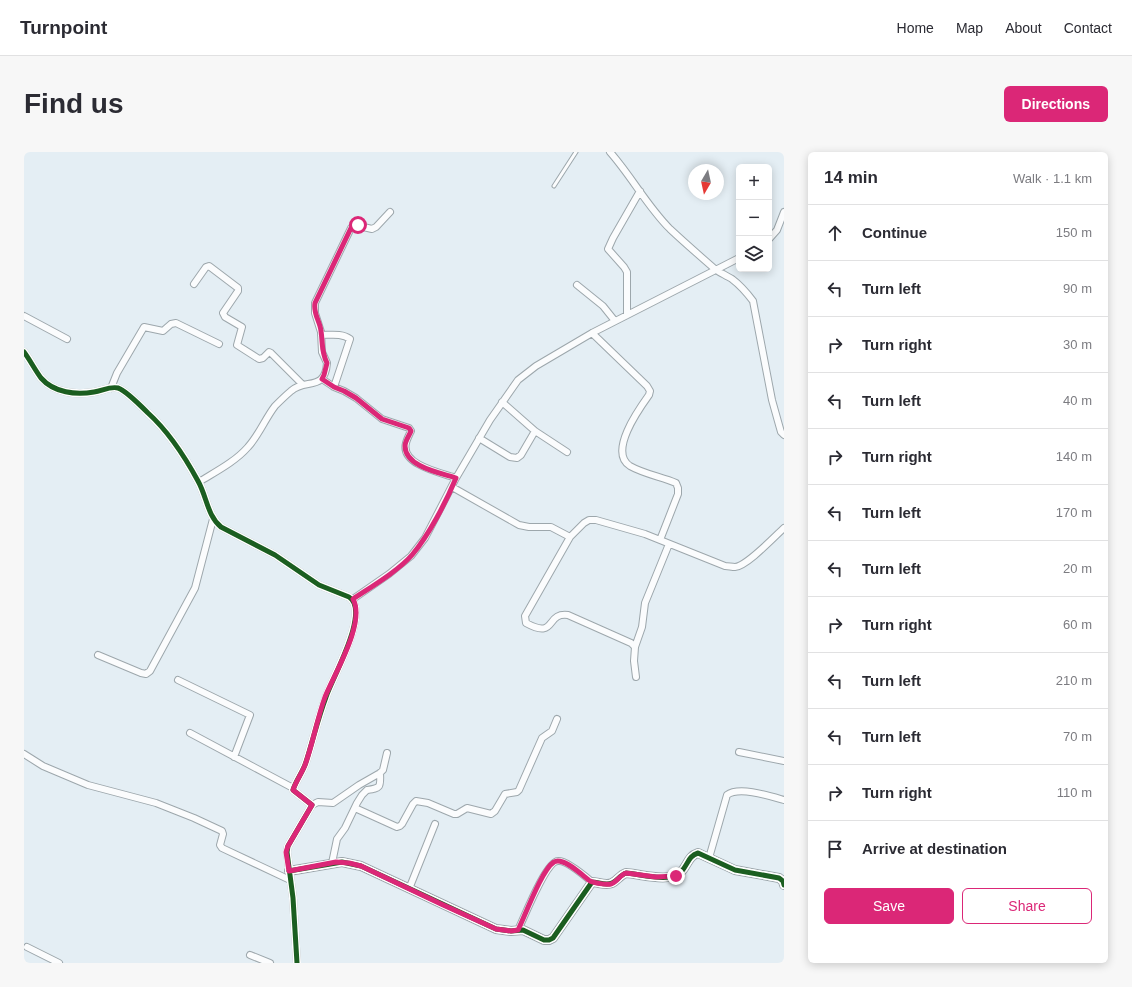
<!DOCTYPE html>
<meta charset="utf-8">
<style>
:root{--surface:#fff;--page:#f7f7f7;--text:#2b2b33;--muted:#7c7c81;--line:#e1e1e2;--accent:#db2777}
body{margin:0;font-family:Arial,sans-serif;background:var(--page);color:var(--text)}
.controls{position:absolute;right:12px;top:12px;display:grid;overflow:hidden;border-radius:6px;box-shadow:0 2px 10px #0003}
.controls button{width:36px;height:36px;display:grid;place-items:center;padding:0;border:0;border-bottom:1px solid var(--line);background:var(--surface);color:var(--text);font:20px sans-serif}
.compass{position:absolute;left:664px;top:12px;width:36px;height:36px;border-radius:50%;background:var(--surface);box-shadow:0 2px 10px #0003;rotate:189deg}
.stop{position:absolute;width:12px;height:12px;margin:-9px;border:3px solid #db2777;border-radius:50%;background:#fff}
.stop.end{background:#db2777;border-color:#fff;box-shadow:0 1px 4px #0008}
.list{margin:0;padding:0;list-style:none}
h2{display:flex;justify-content:space-between;align-items:center;height:52px;margin:0;padding:0 16px;font-size:17px}
h2 small{font-size:13px;font-weight:400;color:var(--muted)}
.list li{display:grid;grid-template-columns:26px 1fr auto;gap:12px;align-items:center;box-sizing:border-box;height:56px;padding:0 16px;border-top:1px solid var(--line)}
.list b{display:block;font-size:15px;white-space:nowrap}
.list em{font-size:13px;font-style:normal;color:var(--muted)}
.actions{display:flex;gap:8px;padding:12px 16px}
.actions a{flex:1;padding:9px 0;border:1px solid var(--accent);border-radius:6px;text-align:center;font-size:14px;color:var(--accent)}
.actions .main{background:var(--accent);color:#fff}
.icon{flex:none;width:22px;height:22px;fill:none;stroke:currentColor;stroke-width:2;stroke-linecap:round;stroke-linejoin:round}
.map{position:relative;flex:none;width:760px;height:811px;overflow:hidden;border-radius:6px}
header{display:flex;align-items:center;gap:24px;box-sizing:border-box;height:56px;padding:0 20px;background:var(--surface);border-bottom:1px solid var(--line)}
header strong{font-size:19px}
nav{display:flex;gap:22px;margin-inline-start:auto;font-size:14px}
.intro{display:flex;align-items:center;justify-content:space-between;box-sizing:border-box;height:96px;padding:0 24px}
h1{margin:0;font-size:28px}
.button{padding:10px 18px;border-radius:6px;background:var(--accent);color:#fff;font-size:14px;font-weight:700}
main{display:flex;gap:24px;padding:0 24px}
aside{flex:1;background:var(--surface);border-radius:6px;box-shadow:0 2px 10px #0003}
.map>svg:first-child{display:block}
.lines{fill:none;stroke-linecap:round;stroke-linejoin:round}
.service-casing{stroke:#9da7ac;stroke-width:5}
.minor-casing{stroke:#9da7ac;stroke-width:8}
.tertiary-casing{stroke:#9da7ac;stroke-width:10}
.service{stroke:#fbfcfd;stroke-width:3}
.minor{stroke:#fbfcfd;stroke-width:6}
.tertiary{stroke:#fbfcfd;stroke-width:8}
.cycleway-casing{stroke:#fff;stroke-width:8}
.cycleway{stroke:#1b5e20;stroke-width:5}
.route{stroke:#db2777;stroke-width:5}
</style>
<header>
<strong>Turnpoint</strong>
<nav><a>Home</a><a>Map</a><a>About</a><a>Contact</a></nav>
</header>
<div class="intro"><h1>Find us</h1><a class="button">Directions</a></div>
<main>
<div class="map">
<svg width="760" height="811" viewBox="0 0 760 811">
<rect width="100%" height="100%" fill="#e4eef4"/>
<g class="lines">
<defs>
<path id="service" d="M530 34 552 0"/>
<path id="minor" d="M586 0C608 25 623 54 646 77 661 91 677 105 692 118 697 121 703 124 708 127 716 133 723 141 729 149L748 248 755 273 757 280 760 283
M745 87 753 78 760 60
M170 132 182 115 185 114 214 136V139L199 161 201 165 218 175 213 193 235 207 239 206 245 200 247 201 279 233
M553 133 579 154 591 169
M603 163V120L600 115 584 97 589 86 616 39
M0 164 43 187
M568 181 623 234 626 239 625 243C615 257 584 300 606 314 620 322 638 325 652 331L654 336V342L636 388
M297 183C307 183 318 181 326 187L310 235
M0 200C6 208 11 218 17 226 30 241 52 243 70 240 78 239 86 234 94 236 101 238 118 255 124 261 145 280 161 305 174 329 183 345 183 363 197 375L251 403 295 433 325 445C347 459 308 526 302 545 294 566 289 588 282 610 279 620 272 628 269 638L288 653 264 694 263 700 269 746 273 811
M298 227 310 235 320 239 332 246 358 267 385 276 387 279C385 283 383 287 382 291 376 313 418 321 432 326
M87 236 93 221 120 175 139 179 147 172 152 171 195 192
M478 250 511 279 543 300
M455 286 486 305 493 306 497 303 511 279
M175 330C191 320 211 310 224 295 235 283 241 267 251 254 256 249 261 244 267 239 281 226 301 240 303 211L298 200 297 180 291 161V151L327 76 331 73 348 77 352 75 366 60
M428 335 495 373 505 375H527L546 385
M329 447 365 422 387 404 401 386 432 326 466 268 494 228 512 214 568 181 715 106
M611 495 618 475 621 451 645 392
M74 503 117 521 122 522 126 519 171 436 189 367
M612 525 610 509 611 495 607 491 544 463C521 460 533 488 502 471L501 464 546 385 560 371 565 368H572L621 382 701 414C704 414 708 415 711 415 723 414 750 385 760 376
M154 528 226 563 210 605
M166 581 269 636
M715 600 760 609
M0 602 19 614 64 633 132 651 170 666 198 679 199 682 196 693 198 696 266 728
M288 653 294 650 309 651 335 633 356 621 359 618 363 601
M331 656 373 675 376 674 378 672 389 652 392 649 404 651 430 662H433L443 656 467 662 471 659 481 642 493 640 495 638 518 586 528 579 533 567
M685 706 703 643C715 634 746 644 760 648
M308 711 313 687 321 676 333 651 338 643 343 638C356 636 357 636 356 621
M385 737 411 672
M494 778C500 766 522 709 534 709 542 708 561 724 568 730
M3 795 35 811
M226 803 246 811"/>
<path id="tertiary" d="M265 719 318 710 337 714 472 777 487 779 499 778 520 788H525L529 786 568 730C574 730 582 734 588 731 593 729 596 723 602 721 616 722 647 731 657 720 664 713 664 704 674 701L711 718 755 726 759 729 760 733"/>
</defs>
<!-- service casing -->
<use href="#service" class="service-casing"/>
<!-- minor casing -->
<use href="#minor" class="minor-casing"/>
<!-- tertiary casing -->
<use href="#tertiary" class="tertiary-casing"/>
<!-- service -->
<use href="#service" class="service"/>
<!-- minor -->
<use href="#minor" class="minor"/>
<!-- tertiary -->
<use href="#tertiary" class="tertiary"/>
<defs>
<path id="cycleway" d="M0 200C6 208 11 218 17 226 30 241 52 243 70 240 78 239 86 234 94 236 101 238 118 255 124 261 145 280 161 305 174 329 183 345 183 363 197 375L251 403 295 433 325 445C347 459 308 526 302 545 294 566 289 588 282 610 279 620 272 628 269 638L288 653 264 694 263 700 269 746 273 811
M265 719 318 710 337 714 472 777 487 779 499 778 520 788H525L529 786 568 730C574 730 582 734 588 731 593 729 596 723 602 721 616 722 647 731 657 720 664 713 664 704 674 701L711 718 755 726 759 729 760 733"/>
</defs>
<!-- cycleway casing -->
<use href="#cycleway" class="cycleway-casing"/>
<!-- cycleway -->
<use href="#cycleway" class="cycleway"/>
</g>
<g class="lines">
<!-- route -->
<path class="route" d="M334 73H331L327 76 291 151C289 162 296 169 297 179 299 192 297 199 303 211L300 223 298 227 310 235 320 239 332 246 358 267 385 276 387 279C385 284 381 289 381 294 381 315 417 321 432 326 422 350 405 383 388 403 374 419 347 435 329 447 342 471 310 522 301 545 293 567 289 591 281 613 278 621 272 629 269 638L288 653 264 694 262 700 265 719 312 710 325 711 337 714 417 752 472 777 487 779 494 778C501 764 518 717 530 710 539 704 559 724 566 729 570 731 582 733 587 732 593 730 596 723 602 721L632 725 652 724"/>
</g>
</svg>
<div class="controls">
<button>+</button>
<button>−</button>
<button><svg class="icon" aria-label="layers" viewBox="0 0 24 24"><path d="M12 4l9 5-9 5-9-5zM3 14l9 5 9-5"/></svg></button>
</div>
<svg class="compass" viewBox="-18 -18 36 36"><path d="M0-13l5 13h-10z" fill="#e53935"/><path d="M0 13l5-13h-10z" fill="#7c7c81"/></svg>
<div class="stop" style="left:334px;top:73px"></div>
<div class="stop end" style="left:652px;top:724px"></div>
</div>
<aside>
<h2>14 min<small>Walk · 1.1 km</small></h2>
<ul class="list">
<li><svg class="icon" aria-label="ahead" viewBox="0 0 24 24"><path d="M12 20V5M6 11l6-6 6 6"/></svg><div><b>Continue</b></div><em>150 m</em></li>
<li><svg class="icon" aria-label="left" viewBox="0 0 24 24"><path d="M17 20v-9H6M10 6l-5 5 5 5"/></svg><div><b>Turn left</b></div><em>90 m</em></li>
<li><svg class="icon" aria-label="right" viewBox="0 0 24 24"><path d="M7 20v-9h11M14 6l5 5-5 5"/></svg><div><b>Turn right</b></div><em>30 m</em></li>
<li><svg class="icon" aria-label="left" viewBox="0 0 24 24"><path d="M17 20v-9H6M10 6l-5 5 5 5"/></svg><div><b>Turn left</b></div><em>40 m</em></li>
<li><svg class="icon" aria-label="right" viewBox="0 0 24 24"><path d="M7 20v-9h11M14 6l5 5-5 5"/></svg><div><b>Turn right</b></div><em>140 m</em></li>
<li><svg class="icon" aria-label="left" viewBox="0 0 24 24"><path d="M17 20v-9H6M10 6l-5 5 5 5"/></svg><div><b>Turn left</b></div><em>170 m</em></li>
<li><svg class="icon" aria-label="left" viewBox="0 0 24 24"><path d="M17 20v-9H6M10 6l-5 5 5 5"/></svg><div><b>Turn left</b></div><em>20 m</em></li>
<li><svg class="icon" aria-label="right" viewBox="0 0 24 24"><path d="M7 20v-9h11M14 6l5 5-5 5"/></svg><div><b>Turn right</b></div><em>60 m</em></li>
<li><svg class="icon" aria-label="left" viewBox="0 0 24 24"><path d="M17 20v-9H6M10 6l-5 5 5 5"/></svg><div><b>Turn left</b></div><em>210 m</em></li>
<li><svg class="icon" aria-label="left" viewBox="0 0 24 24"><path d="M17 20v-9H6M10 6l-5 5 5 5"/></svg><div><b>Turn left</b></div><em>70 m</em></li>
<li><svg class="icon" aria-label="right" viewBox="0 0 24 24"><path d="M7 20v-9h11M14 6l5 5-5 5"/></svg><div><b>Turn right</b></div><em>110 m</em></li>
<li><svg class="icon" aria-label="arrive" viewBox="0 0 24 24"><path d="M6 21V4h12l-3 4 3 4H6"/></svg><div><b>Arrive at destination</b></div></li>
</ul>
<div class="actions"><a class="main">Save</a><a>Share</a></div>
</aside>
</main>
